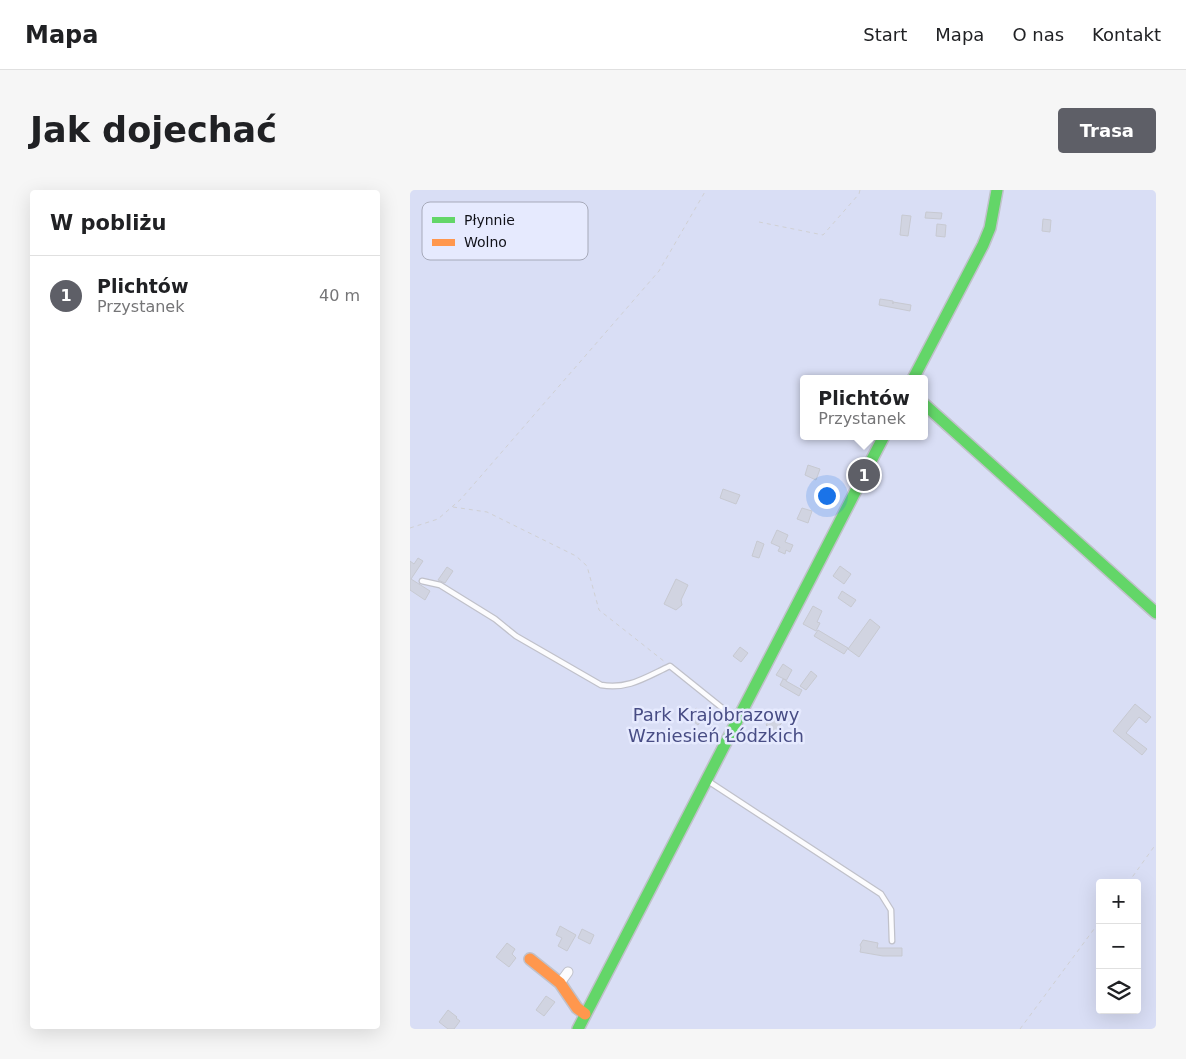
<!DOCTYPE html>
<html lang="pl">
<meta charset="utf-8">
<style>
:root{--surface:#fff;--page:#f6f6f6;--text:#202124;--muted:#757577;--line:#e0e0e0;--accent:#5e5f67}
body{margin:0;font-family:"DejaVu Sans",sans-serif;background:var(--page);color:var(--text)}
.controls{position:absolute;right:15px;bottom:15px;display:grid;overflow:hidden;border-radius:5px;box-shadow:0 5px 20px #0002}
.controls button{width:45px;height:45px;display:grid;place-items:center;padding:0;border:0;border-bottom:1px solid var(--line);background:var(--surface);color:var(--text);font:25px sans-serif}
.you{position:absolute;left:416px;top:305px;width:18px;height:18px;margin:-12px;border:4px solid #fff;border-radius:50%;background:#1a73e8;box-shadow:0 0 0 8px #1a73e833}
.badge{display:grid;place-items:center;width:32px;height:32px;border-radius:50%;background:var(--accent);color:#fff;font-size:16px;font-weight:700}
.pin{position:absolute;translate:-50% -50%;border:2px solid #fff;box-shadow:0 1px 5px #0006}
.popup{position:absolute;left:390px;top:185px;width:128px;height:65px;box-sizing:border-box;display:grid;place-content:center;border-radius:5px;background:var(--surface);filter:drop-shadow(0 1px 4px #0005);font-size:16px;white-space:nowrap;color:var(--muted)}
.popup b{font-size:19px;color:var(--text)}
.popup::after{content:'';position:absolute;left:50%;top:100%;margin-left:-10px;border:10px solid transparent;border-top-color:var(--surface)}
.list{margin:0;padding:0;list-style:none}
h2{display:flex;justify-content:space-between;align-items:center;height:65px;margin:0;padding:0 20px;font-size:21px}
h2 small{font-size:16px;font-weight:400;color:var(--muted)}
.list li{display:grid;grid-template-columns:32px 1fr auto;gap:15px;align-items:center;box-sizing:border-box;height:80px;padding:0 20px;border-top:1px solid var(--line)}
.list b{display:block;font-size:19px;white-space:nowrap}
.list p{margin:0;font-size:16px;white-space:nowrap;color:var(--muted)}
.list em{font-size:16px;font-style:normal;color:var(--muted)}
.icon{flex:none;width:28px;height:28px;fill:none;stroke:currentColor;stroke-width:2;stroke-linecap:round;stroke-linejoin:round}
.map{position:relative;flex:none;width:746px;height:839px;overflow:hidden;border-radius:5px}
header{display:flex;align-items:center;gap:30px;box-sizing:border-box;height:70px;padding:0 25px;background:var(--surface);border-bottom:1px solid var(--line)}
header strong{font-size:24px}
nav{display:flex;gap:28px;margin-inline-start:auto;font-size:18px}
.intro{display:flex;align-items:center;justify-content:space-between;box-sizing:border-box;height:120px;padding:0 30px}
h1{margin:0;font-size:35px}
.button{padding:12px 22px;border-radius:5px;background:var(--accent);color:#fff;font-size:18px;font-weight:700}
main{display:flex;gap:30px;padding:0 30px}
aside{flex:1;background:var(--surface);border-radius:5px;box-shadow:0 5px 20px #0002}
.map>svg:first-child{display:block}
.green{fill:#d9def5;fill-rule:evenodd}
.building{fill:#d1d4e1;stroke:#c7c9d1}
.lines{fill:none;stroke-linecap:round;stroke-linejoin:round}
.lane-casing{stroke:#c0c1ca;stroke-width:7}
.street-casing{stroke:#c0c1ca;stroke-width:11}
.fast-casing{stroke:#c0c1ca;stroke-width:14}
.slow-casing{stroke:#c0c1ca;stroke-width:14}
.path{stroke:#d0d0d3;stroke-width:1;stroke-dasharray:4 4;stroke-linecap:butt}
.lane{stroke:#fcfcfe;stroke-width:4.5}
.street{stroke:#fcfcfe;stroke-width:9}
.fast{stroke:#63d668;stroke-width:11}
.slow{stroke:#ff974d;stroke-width:11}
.labels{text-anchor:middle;stroke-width:5;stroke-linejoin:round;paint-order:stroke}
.park-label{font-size:18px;fill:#484d85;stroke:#e6eafe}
.key{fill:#e6eafe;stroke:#a6a9b9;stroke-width:1}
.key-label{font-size:14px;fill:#111219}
</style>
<header>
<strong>Mapa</strong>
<nav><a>Start</a><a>Mapa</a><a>O nas</a><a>Kontakt</a></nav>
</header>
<div class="intro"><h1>Jak dojechać</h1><a class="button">Trasa</a></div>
<main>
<aside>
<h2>W pobliżu<small></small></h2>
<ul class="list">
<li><span class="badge">1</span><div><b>Plichtów</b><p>Przystanek</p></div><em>40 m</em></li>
</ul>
</aside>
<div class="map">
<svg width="746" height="839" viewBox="0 0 746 839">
<rect width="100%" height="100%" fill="#eceef8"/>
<!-- green -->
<path class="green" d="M0 0H746V839H0ZM394 189H514V246H394ZM690 693H727V820H690Z"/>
<!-- building -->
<path class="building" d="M516 22 532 23 531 29 515 28Z
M492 25 501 26 498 46 490 45Z
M633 29 641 30 640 42 632 41Z
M527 34 536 35 535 47 526 46Z
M470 109 483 111V114V112L501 115 500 121 469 115Z
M398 275 410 279 406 290 395 285Z
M313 299 330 305 326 314 310 308Z
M392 318 402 321 398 333 387 329Z
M367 340 378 345 375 352 383 355 380 362 376 360 375 364 368 361 370 357 361 353Z
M347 351 354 354 349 368 342 366Z
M8 368 13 371 1 389 20 401 15 410 0 400V371L4 374Z
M430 376 441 384 434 394 423 386Z
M37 377 43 381 35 393 28 390Z
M266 389 278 395 271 410 272 415 266 420 254 414Z
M432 401 446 410 441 417 428 408Z
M403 416 412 421 407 432 410 433 406 441 393 434Z
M460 429 470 437 449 467 438 459Z
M408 440 438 458 434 464 404 446Z
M330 457 338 463 331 472 323 466Z
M373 474 382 480 376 491 392 500 389 506 370 495 373 489 376 490 366 485Z
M401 481 407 486 396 500 390 496Z
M725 514 741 527 736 533 729 527 716 543 737 559 732 565 703 541Z
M286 518 295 525 288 535 279 528Z
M366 521 375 528 365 542 356 535Z
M150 736 166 745 157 761 148 756 152 748 146 745Z
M172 739 184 745 180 754 168 748Z
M453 750 468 753 467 758H492V766H473L450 762 451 757 450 755Z
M97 753 105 759 102 764 106 768 99 777 86 767Z
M136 806 145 812 134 826 126 820Z
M38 820 47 827 46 828 50 831 44 839H38L29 832Z"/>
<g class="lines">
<defs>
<path id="lane" d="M12 391 30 395 85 429 106 446 191 495C218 500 236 487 260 476L326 529
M298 591 471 704 481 720 482 751"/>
<path id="street" d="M150 793 158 782"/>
<path id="fast" d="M503 189 573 55 580 38 587 0
M514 214 746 423
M168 839 474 246"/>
<path id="slow" d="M120 769 150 793 167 818 175 824"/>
</defs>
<!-- lane casing -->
<use href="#lane" class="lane-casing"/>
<!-- street casing -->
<use href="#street" class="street-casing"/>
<!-- fast casing -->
<use href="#fast" class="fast-casing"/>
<!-- slow casing -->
<use href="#slow" class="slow-casing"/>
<!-- path -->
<path class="path" d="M349 32 413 45 449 4 450 0
M43 317 77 322 166 366 177 376 189 420 255 472
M0 338 28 329 51 309 249 81 296 0
M718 693 746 654
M610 839 690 731"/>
<!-- lane -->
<use href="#lane" class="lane"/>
<!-- street -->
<use href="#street" class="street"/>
<!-- fast -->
<use href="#fast" class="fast"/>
<!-- slow -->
<use href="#slow" class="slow"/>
</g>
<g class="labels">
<!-- park labels -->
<g class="park-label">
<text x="306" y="531">Park Krajobrazowy<tspan x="306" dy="21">Wzniesień Łódzkich</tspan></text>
</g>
</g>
<!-- legend -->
<rect x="12" y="12" width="166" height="58" rx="8" class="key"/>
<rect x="22" y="27" width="23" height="6" fill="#63d668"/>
<rect x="22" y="49" width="23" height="7" fill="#ff974d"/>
<g class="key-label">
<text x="54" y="35">Płynnie</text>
<text x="54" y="57">Wolno</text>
</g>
</svg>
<div class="controls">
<button>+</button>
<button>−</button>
<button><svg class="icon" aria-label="layers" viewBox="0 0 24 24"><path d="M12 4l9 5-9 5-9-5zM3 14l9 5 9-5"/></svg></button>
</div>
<div class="you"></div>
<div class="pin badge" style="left:454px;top:285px">1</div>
<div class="popup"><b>Plichtów</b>Przystanek</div>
</div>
</main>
